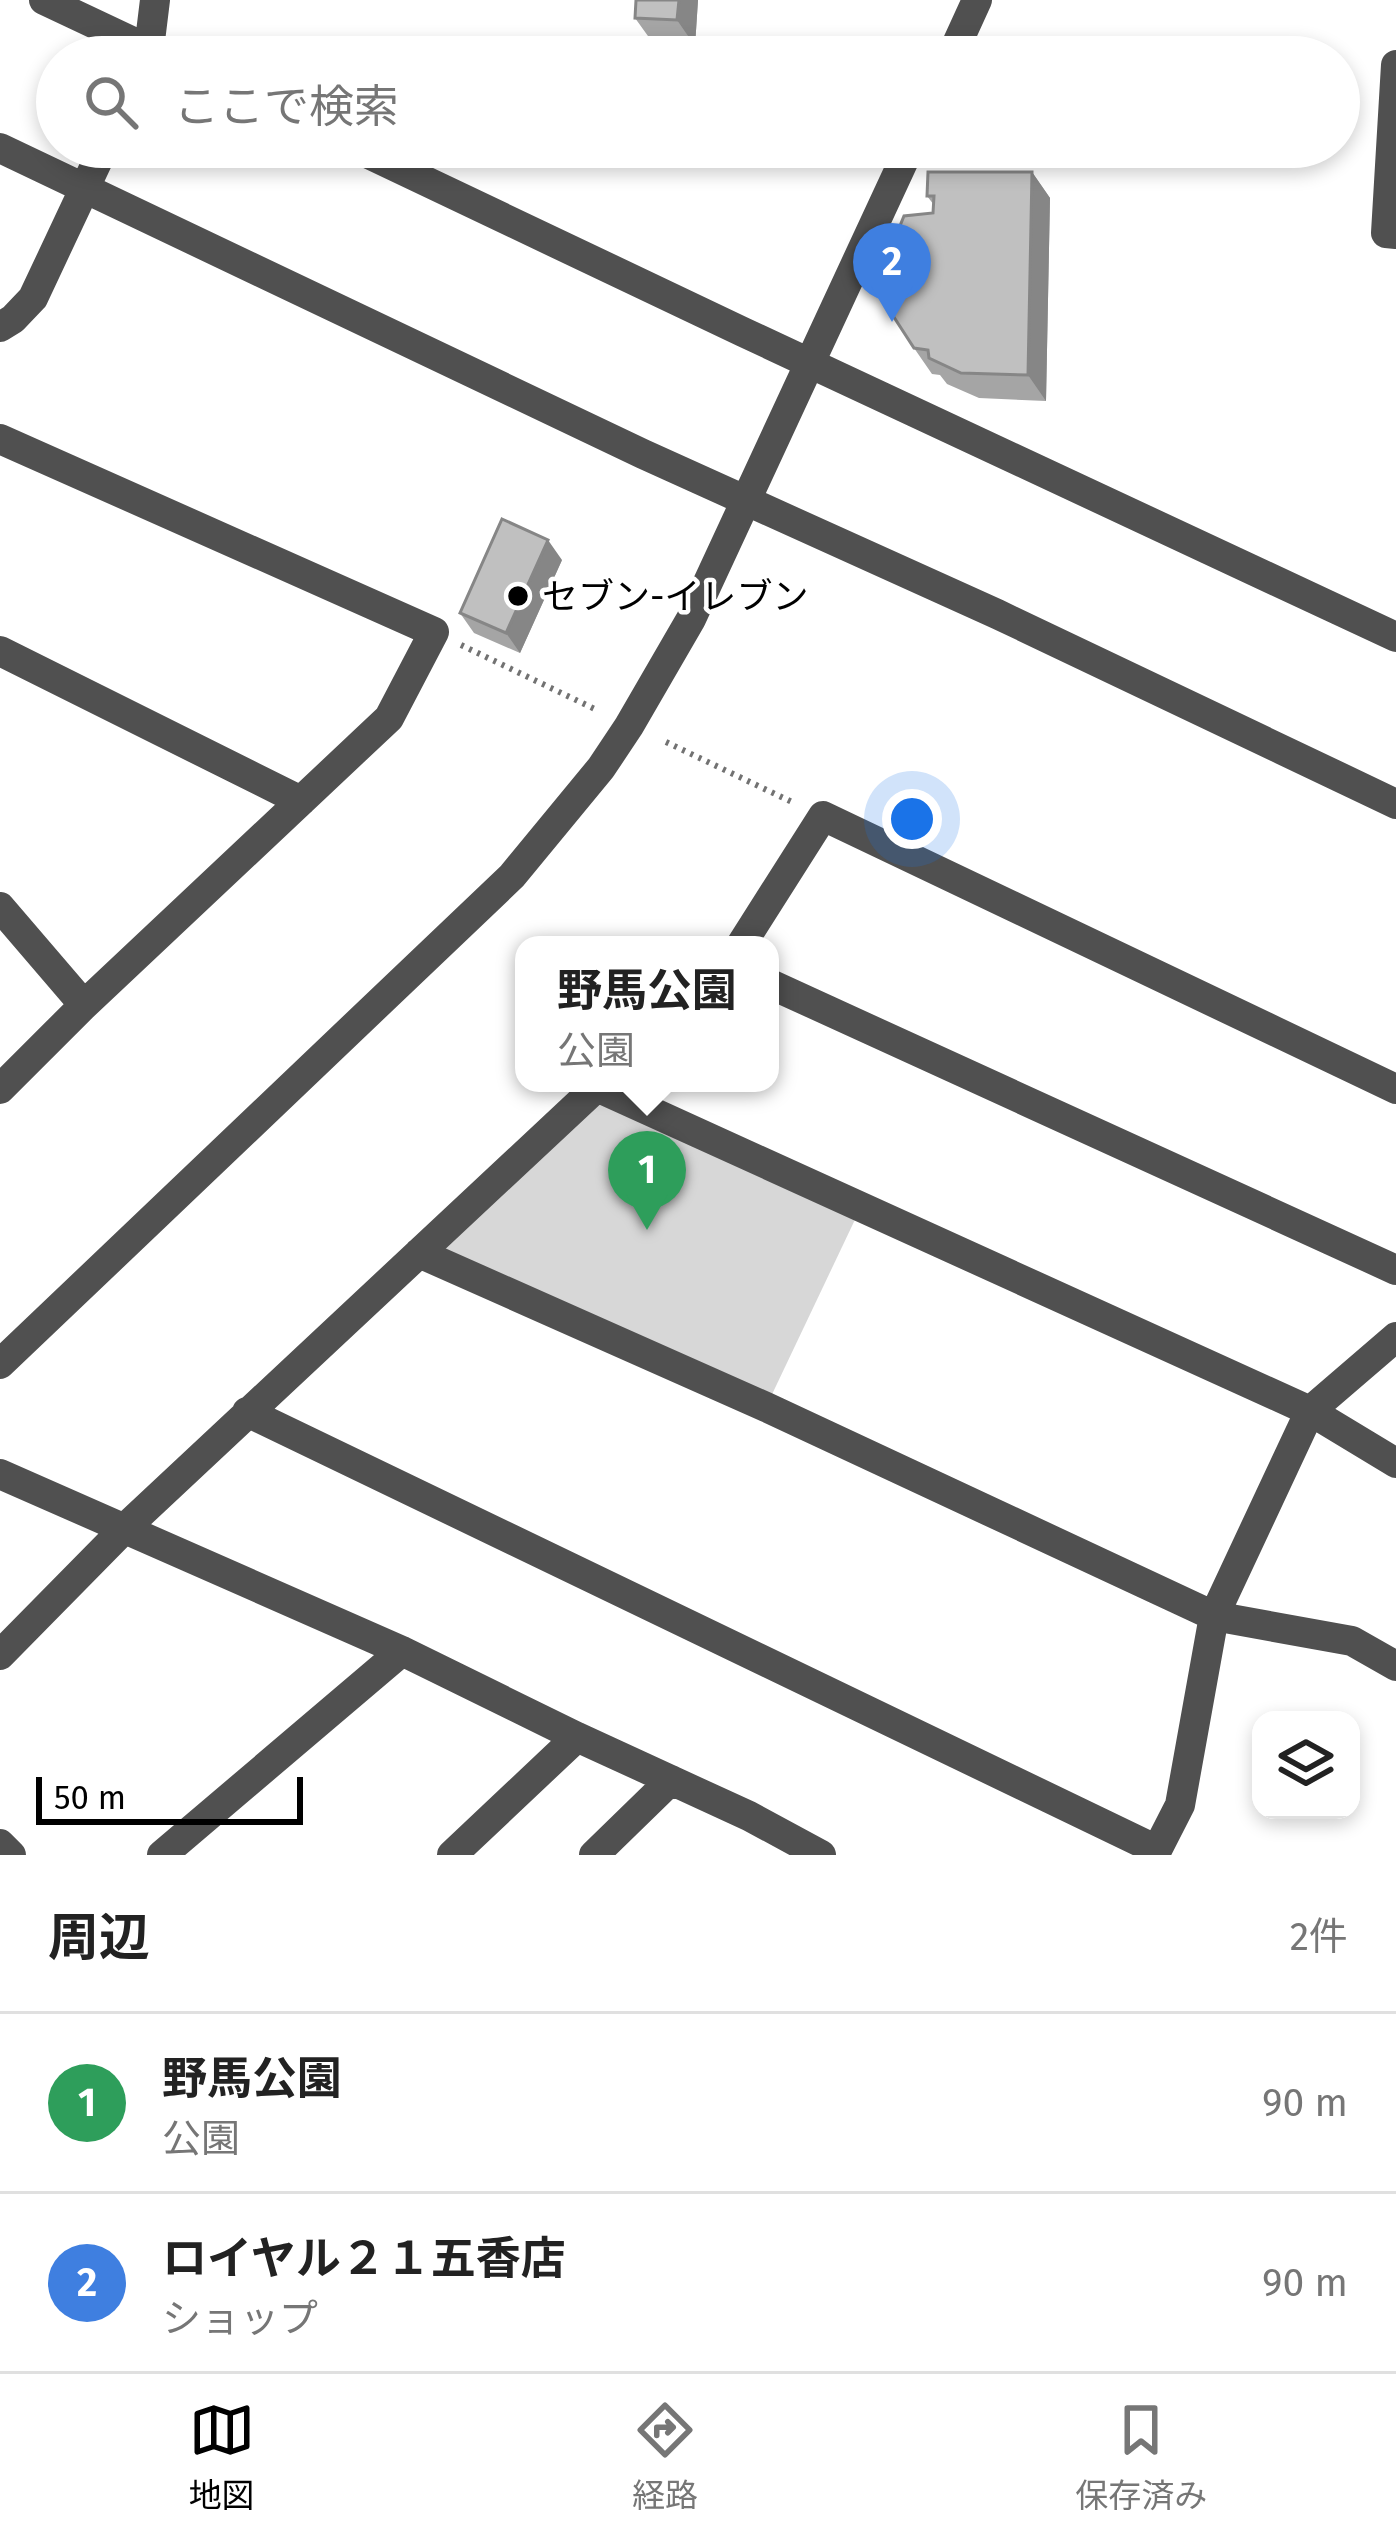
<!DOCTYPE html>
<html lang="ja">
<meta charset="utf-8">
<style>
:root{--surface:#fff;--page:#f2f2f2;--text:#222;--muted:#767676;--line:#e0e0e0;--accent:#000}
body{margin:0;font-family:"Fira Sans","Noto Sans JP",sans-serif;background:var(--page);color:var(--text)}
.controls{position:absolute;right:36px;bottom:36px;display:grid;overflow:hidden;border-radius:24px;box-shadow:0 6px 18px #0003}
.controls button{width:108px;height:108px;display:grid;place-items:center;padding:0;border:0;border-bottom:3px solid var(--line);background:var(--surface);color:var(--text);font:60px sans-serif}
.scale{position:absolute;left:36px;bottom:30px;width:267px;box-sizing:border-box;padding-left:12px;border:6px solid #000;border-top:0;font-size:33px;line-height:42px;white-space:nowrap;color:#000;-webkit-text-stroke:9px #fff;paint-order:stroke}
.you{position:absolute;left:912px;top:819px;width:42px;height:42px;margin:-30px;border:9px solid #fff;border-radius:50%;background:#1a73e8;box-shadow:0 0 0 18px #1a73e833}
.badge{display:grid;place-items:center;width:78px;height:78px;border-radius:50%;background:var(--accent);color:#fff;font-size:39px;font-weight:700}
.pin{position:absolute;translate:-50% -99px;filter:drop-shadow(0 3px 6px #0008)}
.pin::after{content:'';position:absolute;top:63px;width:42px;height:36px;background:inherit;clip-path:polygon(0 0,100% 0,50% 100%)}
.popup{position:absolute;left:515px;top:936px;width:264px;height:156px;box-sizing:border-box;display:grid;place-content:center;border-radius:24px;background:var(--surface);filter:drop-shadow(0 3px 9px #0005);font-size:39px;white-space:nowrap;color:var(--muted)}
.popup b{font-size:45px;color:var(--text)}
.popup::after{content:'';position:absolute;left:50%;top:100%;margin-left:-24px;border:24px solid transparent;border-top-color:var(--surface)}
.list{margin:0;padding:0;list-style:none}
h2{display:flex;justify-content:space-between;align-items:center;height:156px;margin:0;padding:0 48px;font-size:51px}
h2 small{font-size:39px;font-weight:400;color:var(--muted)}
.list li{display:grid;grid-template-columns:78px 1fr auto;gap:36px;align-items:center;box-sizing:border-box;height:180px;padding:0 48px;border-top:3px solid var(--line)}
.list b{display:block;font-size:45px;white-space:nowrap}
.list p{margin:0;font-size:39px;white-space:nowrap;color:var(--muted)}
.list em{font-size:39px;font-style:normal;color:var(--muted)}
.icon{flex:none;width:66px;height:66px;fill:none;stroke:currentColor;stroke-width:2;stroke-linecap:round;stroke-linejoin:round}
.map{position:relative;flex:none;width:1396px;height:1855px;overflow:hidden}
.search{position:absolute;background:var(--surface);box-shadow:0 6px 18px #0003;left:36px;right:36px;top:36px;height:132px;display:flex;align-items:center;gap:30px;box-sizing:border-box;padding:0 42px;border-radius:66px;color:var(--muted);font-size:45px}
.sheet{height:516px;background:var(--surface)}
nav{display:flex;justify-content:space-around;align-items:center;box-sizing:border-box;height:168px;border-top:3px solid var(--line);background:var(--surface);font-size:33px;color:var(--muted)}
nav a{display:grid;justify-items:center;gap:6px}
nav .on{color:var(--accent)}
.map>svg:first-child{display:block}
.green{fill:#d7d7d7}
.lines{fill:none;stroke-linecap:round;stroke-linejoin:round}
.path{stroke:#727272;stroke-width:6;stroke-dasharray:3 6;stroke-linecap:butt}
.minor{stroke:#505050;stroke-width:30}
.wall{fill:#a5a5a5}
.shaded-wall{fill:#868686}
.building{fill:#c0c0c0;stroke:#868686;stroke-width:3}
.poi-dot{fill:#000;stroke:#fff;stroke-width:4.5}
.labels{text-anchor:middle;stroke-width:9;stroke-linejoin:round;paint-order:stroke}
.poi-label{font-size:36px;fill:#000;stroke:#fff;text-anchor:start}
</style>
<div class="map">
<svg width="1396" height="1855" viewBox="0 0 1396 1855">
<rect width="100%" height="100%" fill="#fff"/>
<!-- green -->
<path class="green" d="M597 1087 861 1207 766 1407 419 1253Z"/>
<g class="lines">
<!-- path -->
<path class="path" d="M461 645 599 711
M666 742 792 802"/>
<!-- minor -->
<path class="minor" d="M44 0 165 57
M145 57 149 49 155 0
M951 57 977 0
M1396 65 1386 233 1396 234
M354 147 743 332 1396 637
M0 148 643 454 997 614 1396 804
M0 327 13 319 33 298 104 147
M0 439 434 632 389 718 84 1005 0 907
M0 651 301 801
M741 945 823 816 1396 1089
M770 984 1396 1270
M0 1089 84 1005
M419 1253 766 1407 1214 1616 1352 1641 1396 1666
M1396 1337 1310 1411 1396 1463
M0 1364 512 876 601 768 629 726 691 619 910 147
M247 1412 1157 1850 1180 1805 1214 1616 1310 1411 597 1087
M0 1474 402 1651 577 1737 749 1816 821 1855
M0 1655 124 1529 601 1083
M0 1844 11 1855
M162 1855 402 1651
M452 1855 577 1737
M594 1855 671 1780"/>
</g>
<!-- wall -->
<path class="wall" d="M636 0H698L695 46 653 43 635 18Z
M1032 172 1050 198 1046 401 979 398 947 384 940 375 932 374 914 348 933 213 934 205 927 196Z
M562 560 520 653 474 633 460 613Z"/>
<!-- shaded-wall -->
<path class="shaded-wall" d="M679 0H698L695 46 677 20Z
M1032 172 1050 198 1046 401 1028 375Z
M548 540 562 560 520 653 506 633Z"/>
<!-- building -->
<path class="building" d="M636 0H679L677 20 635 18Z
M928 172H1032L1028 375 961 373 929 358 928 350 914 348 890 311 891 248 904 216 933 213 934 196H927Z
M502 519 548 540 506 633 460 613Z"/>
<!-- markers -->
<circle class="poi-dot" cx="518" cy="596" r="12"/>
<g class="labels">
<!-- poi labels -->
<g class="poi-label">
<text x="542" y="609">セブン-イレブン</text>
</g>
</g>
</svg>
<div class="controls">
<button><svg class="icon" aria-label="layers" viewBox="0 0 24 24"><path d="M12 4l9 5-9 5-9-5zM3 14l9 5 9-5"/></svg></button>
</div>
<div class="scale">50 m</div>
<div class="you"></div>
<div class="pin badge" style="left:647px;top:1230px;background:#2e9e5b">1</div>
<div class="popup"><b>野馬公園</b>公園</div>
<div class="pin badge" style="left:892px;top:322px;background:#3f7fe0">2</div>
<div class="search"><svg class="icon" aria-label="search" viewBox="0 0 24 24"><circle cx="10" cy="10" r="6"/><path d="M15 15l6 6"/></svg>ここで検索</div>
</div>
<section class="sheet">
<h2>周辺<small>2件</small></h2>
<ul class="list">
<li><span class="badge" style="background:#2e9e5b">1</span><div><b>野馬公園</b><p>公園</p></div><em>90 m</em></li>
<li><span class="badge" style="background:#3f7fe0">2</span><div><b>ロイヤル２１五香店</b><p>ショップ</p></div><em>90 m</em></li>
</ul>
</section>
<nav>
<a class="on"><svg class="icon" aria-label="map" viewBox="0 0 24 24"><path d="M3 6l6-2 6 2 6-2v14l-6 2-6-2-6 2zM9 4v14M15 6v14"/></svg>地図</a>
<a><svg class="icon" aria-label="directions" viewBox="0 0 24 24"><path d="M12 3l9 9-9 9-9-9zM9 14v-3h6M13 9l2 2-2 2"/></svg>経路</a>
<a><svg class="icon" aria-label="saved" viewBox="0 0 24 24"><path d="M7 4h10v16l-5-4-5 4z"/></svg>保存済み</a>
</nav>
